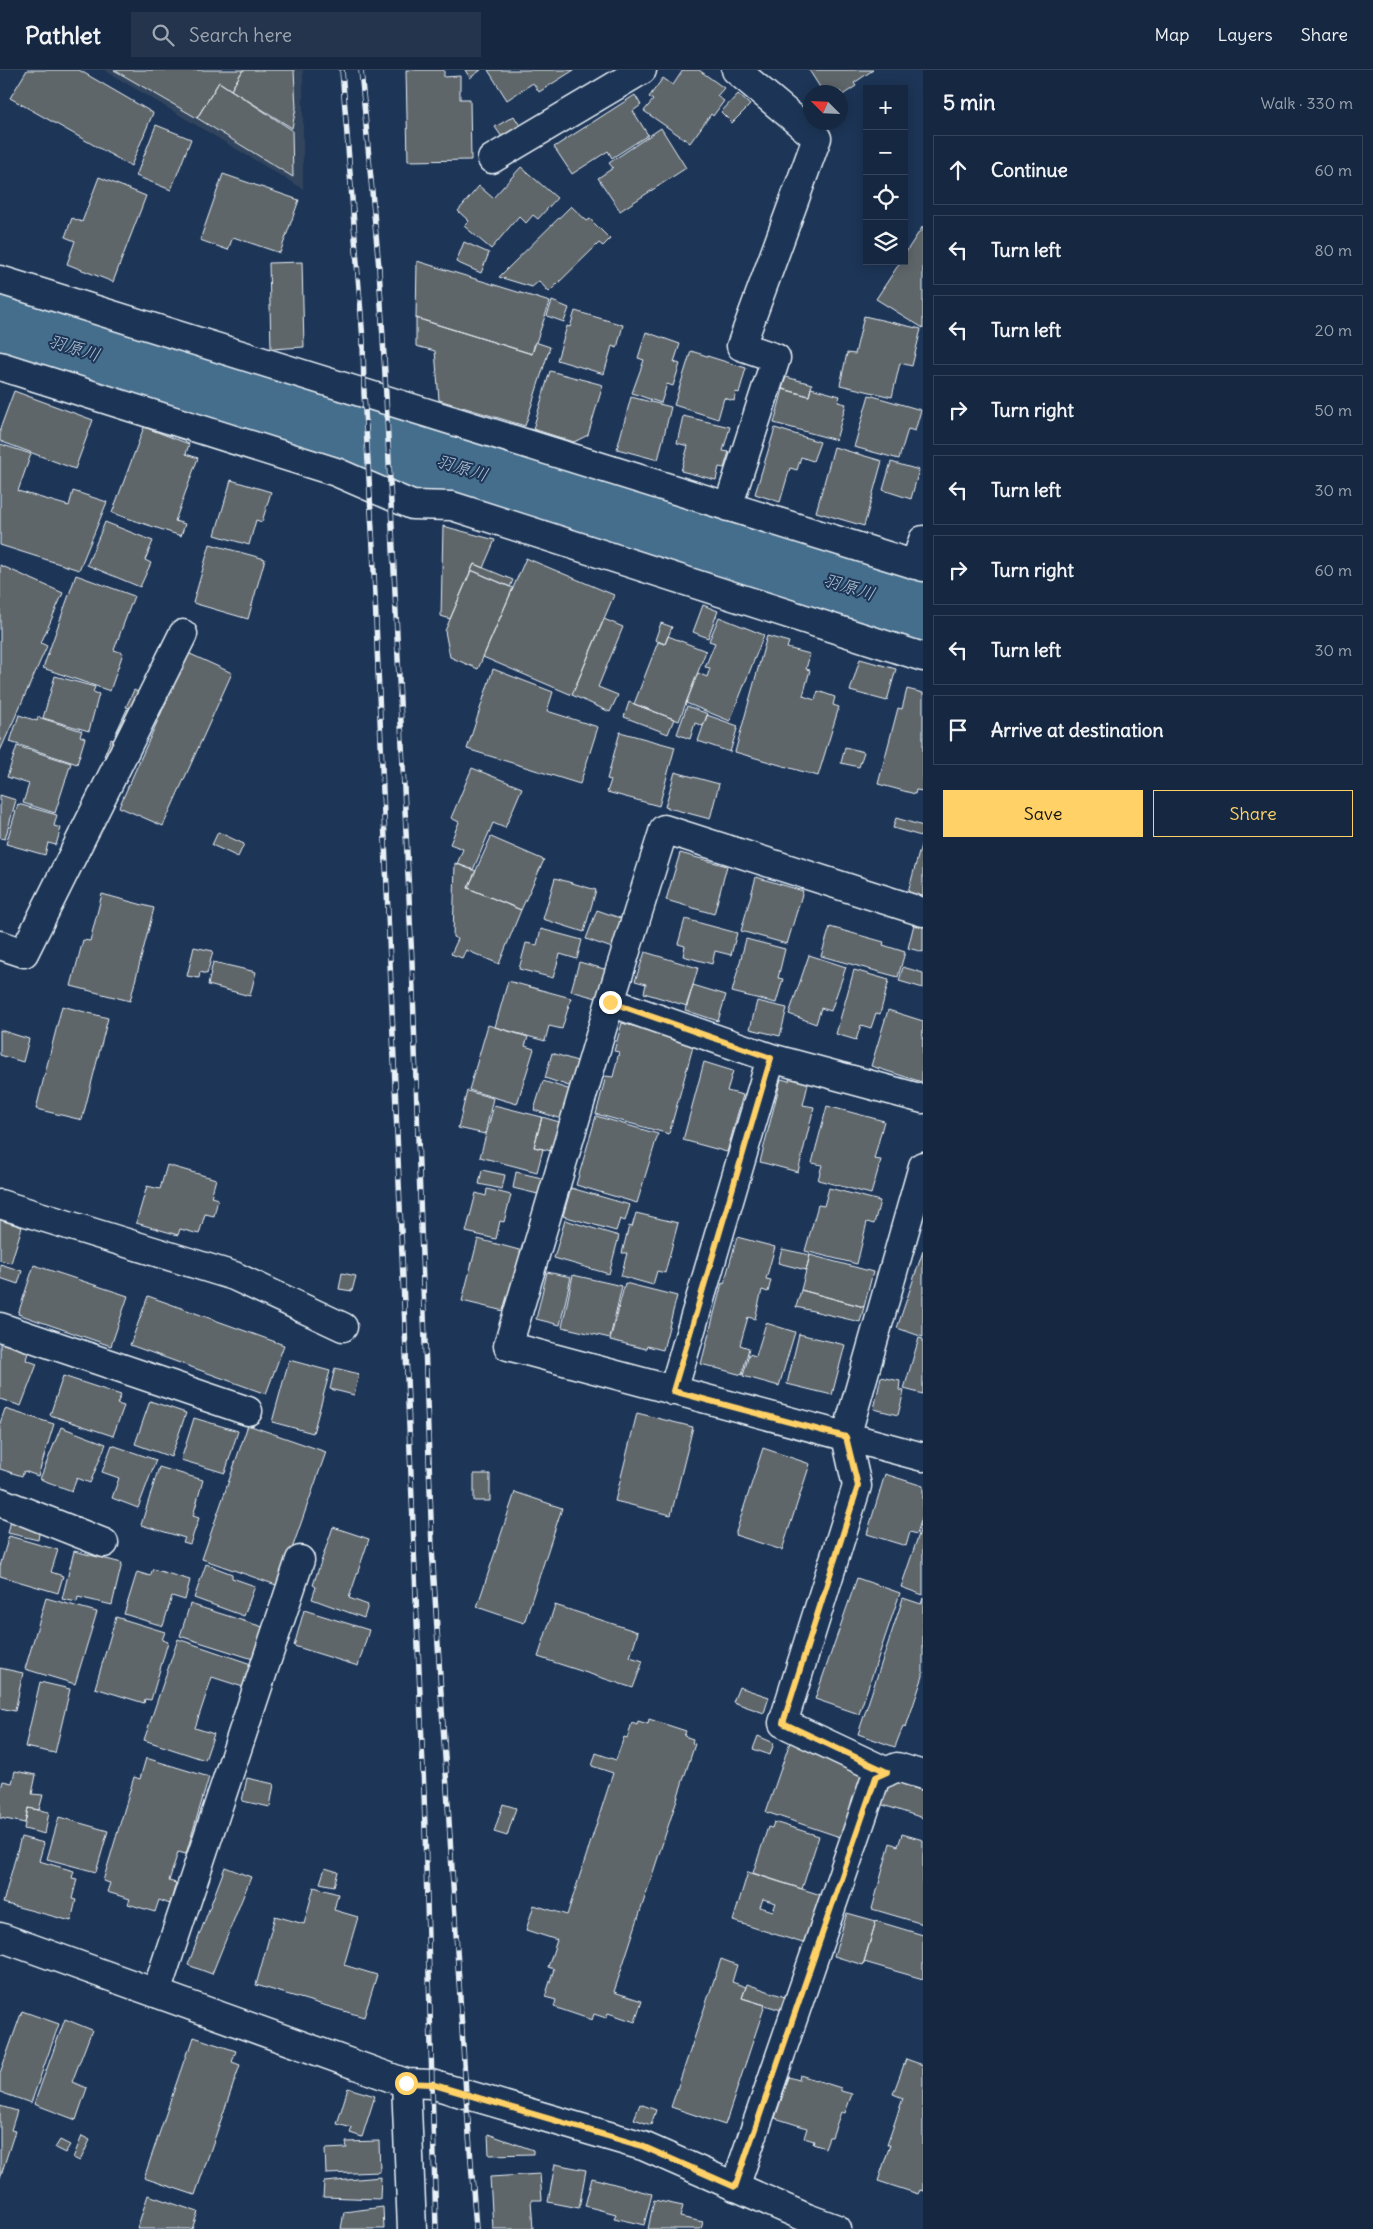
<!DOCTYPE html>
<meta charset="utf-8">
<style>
:root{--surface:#162841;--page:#23344c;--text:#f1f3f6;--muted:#9ea6b1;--line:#35445a;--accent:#ffd166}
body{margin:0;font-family:Delius,"Klee One",sans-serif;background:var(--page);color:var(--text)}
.controls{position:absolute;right:15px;top:15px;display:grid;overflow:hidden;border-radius:0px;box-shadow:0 2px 12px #0003}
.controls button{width:45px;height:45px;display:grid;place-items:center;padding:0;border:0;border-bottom:1px solid var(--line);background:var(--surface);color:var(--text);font:25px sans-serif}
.compass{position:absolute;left:803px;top:15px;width:45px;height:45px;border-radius:50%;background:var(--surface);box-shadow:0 2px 12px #0003;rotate:294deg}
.stop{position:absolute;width:15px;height:15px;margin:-11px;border:4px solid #ffd166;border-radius:50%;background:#fff}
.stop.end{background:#ffd166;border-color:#fff;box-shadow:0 1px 5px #0008}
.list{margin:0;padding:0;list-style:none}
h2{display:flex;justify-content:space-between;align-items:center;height:65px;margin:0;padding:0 20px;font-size:21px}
h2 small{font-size:16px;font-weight:400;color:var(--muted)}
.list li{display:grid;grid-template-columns:32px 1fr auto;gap:15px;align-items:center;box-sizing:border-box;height:70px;margin:0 10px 10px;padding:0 10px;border:1px solid var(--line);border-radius:0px}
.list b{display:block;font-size:19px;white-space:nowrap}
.list em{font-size:16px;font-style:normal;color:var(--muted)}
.actions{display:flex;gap:10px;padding:15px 20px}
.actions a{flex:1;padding:11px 0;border:1px solid var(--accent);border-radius:0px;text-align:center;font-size:18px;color:var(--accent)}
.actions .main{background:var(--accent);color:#111}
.icon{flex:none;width:28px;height:28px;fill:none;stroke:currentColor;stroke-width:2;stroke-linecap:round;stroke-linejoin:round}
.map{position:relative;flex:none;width:923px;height:2159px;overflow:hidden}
header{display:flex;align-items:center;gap:30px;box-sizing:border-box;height:70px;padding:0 25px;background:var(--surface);border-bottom:1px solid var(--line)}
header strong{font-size:24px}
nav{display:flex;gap:28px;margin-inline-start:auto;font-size:18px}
.search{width:350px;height:45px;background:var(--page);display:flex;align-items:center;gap:12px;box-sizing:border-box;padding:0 18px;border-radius:0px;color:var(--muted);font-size:19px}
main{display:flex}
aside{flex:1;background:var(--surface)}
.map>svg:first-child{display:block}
.built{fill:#31445d}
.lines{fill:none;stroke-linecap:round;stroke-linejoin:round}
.river{stroke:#456d8c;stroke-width:66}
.building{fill:#5f666b;stroke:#e8f1f8;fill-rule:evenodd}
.street-casing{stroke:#e8f1f8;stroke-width:31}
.secondary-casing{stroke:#e8f1f8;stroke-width:31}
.street{stroke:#1d3557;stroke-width:28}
.secondary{stroke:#1d3557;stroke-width:28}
.rail-casing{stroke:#e8f1f8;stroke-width:5.5}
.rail{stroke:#1d3557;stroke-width:4;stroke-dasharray:11;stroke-linecap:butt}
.route{stroke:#ffd166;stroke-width:6}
.labels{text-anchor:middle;stroke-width:4;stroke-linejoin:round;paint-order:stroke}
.water-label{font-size:18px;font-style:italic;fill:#afc3d2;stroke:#1d3557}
</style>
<header>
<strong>Pathlet</strong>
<div class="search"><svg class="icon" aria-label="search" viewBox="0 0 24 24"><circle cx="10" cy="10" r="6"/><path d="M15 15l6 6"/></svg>Search here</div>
<nav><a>Map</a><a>Layers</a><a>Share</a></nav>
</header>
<main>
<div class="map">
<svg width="923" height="2159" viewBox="0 0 923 2159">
<rect width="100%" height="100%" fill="#1d3557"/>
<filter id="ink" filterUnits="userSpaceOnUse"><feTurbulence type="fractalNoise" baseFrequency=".02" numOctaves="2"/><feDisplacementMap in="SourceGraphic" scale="10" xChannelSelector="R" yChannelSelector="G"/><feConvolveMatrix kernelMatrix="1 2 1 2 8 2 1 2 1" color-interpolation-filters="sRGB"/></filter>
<g filter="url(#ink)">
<!-- built -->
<path class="built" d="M104 0H303V119Z"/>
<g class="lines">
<!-- river -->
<path class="river" d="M0 255 460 400 923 540"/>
</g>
<!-- building -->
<path class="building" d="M27 0H79L153 43 131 96 10 28Z
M114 0H243L231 20 219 12 197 48Z
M243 0H294L296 38 292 58 231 20Z
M406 0H444V7L460 6V29H470L471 90 408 91Z
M465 0H481L470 8Z
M488 0H574L539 22 533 13 507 30Z
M683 0H699L724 18 717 26 724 31 713 46 711 44 690 73 644 41 653 30 649 27 663 8 673 15Z
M809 0H873L854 13 856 16 841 26V22H823Z
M219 12 292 60 293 107 197 48Z
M738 24 750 35 732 53 721 42Z
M635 25 641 35 633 41 648 65 612 88 608 81 572 104 554 77Z
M514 46 522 59 504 70 495 57Z
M156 55 191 69 171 120 136 106Z
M661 58 686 98 620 141 598 108 613 98 609 93Z
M521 97 557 128 538 149 533 145 526 153 519 146 491 179 464 156 469 151 458 141 479 116 493 128Z
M223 104 299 130 280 183 233 167 228 180 200 170Z
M99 107 146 126 113 212 67 194 75 171 65 167 72 148 82 152Z
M571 136 587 151 590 149 610 169 603 176 599 173 549 222 539 211 532 217 499 207Z
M923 156V258L876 229 901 191H904V185Z
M464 172 489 183 481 203 456 192Z
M417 191 550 232 532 284 416 248Z
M302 192 304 277 271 279 269 193Z
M552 231 569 238 564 252 547 246Z
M575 241 623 255 617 278 612 276 604 304 557 290 567 256 570 257Z
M864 246 921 259 912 296 900 293 892 327 840 315 847 283 855 284Z
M416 248 532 284 535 272 550 277 525 356 439 330 435 281 416 276Z
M646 262 680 274 674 292 680 294 673 316 667 314 661 333 632 323 644 290 638 288Z
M691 281 746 298 739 323 736 322 734 331 724 328 718 349 674 335Z
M550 301 603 315 588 365 574 372 533 359Z
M786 307 812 314 809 326 782 319Z
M811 318 840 326 838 332 846 334 836 370 774 353 783 319 809 326Z
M14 321 93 350 75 399 0 371V359Z
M869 325 921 340 915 361 908 359 899 389 854 377Z
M631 327 671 337 658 390 617 379Z
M683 346 730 357 723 381 729 382 724 398 719 397 716 410 681 401 688 376 677 373Z
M144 357 189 374 186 384 198 388 175 451 185 454 181 466 112 443Z
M775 358 820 372 813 391 801 387 797 400 790 398 780 432 755 424Z
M0 374 31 384 18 421 69 436 73 421 107 432 79 500 0 475Z
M834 377 882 391 864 456 816 442Z
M891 392 919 400 911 429 883 420Z
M231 410 271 422 262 452 256 450 249 475 215 465Z
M105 452 153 471 145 490 151 493 140 517 87 495Z
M443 456 495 470 483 498 474 494 450 549 441 546Z
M210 474 265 489 248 549 193 533Z
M526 488 614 525 572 625 483 587Z
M474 494 513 510 510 517 471 500Z
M0 495 63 523 41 573 47 576 0 681Z
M471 500 513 518 478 599 450 587 445 561Z
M76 505 134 526 114 580 123 583 110 621 43 598Z
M703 535 718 541 708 568 693 562Z
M719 547 764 565 730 651 686 633 698 603 707 607 710 598 705 597 715 573 709 571Z
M604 549 623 557 598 617 618 625 610 642 572 625Z
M661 553 672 557 665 574 655 570Z
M668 566 706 581 679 651 634 634 658 572 665 574Z
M767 566 789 572 787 578 810 584 806 599 810 600 803 626 815 630 818 621 835 627 833 635 839 637 818 706 735 682Z
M188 583 232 603 163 756 119 737Z
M860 589 896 599 887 631 850 621Z
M493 599 553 622 547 641 598 657 580 714 467 679Z
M55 606 95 617 93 622 99 624 89 661 43 648Z
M907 619 923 623V721L916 720 915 724 878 714 898 638 902 639Z
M134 620 142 624 134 640 126 637Z
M629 632 674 649 668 664 624 647Z
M687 636 708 644 703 656 695 653 690 669 677 664Z
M127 639 133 642 121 668 115 665Z
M19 645 37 651 38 647 82 661 80 666 85 668 77 694 10 672Z
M707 645 738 656 730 682 698 671Z
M620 662 675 677 659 736 607 722 611 710 607 709Z
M111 669 118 672 111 689 104 686Z
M17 676 71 693 55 743 23 733 29 714 7 707Z
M845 677 864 682 859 697 841 693Z
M472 698 522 718 505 758 493 753 473 800 457 794 463 779 450 774 459 752 451 748Z
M675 702 719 714 710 749 665 737Z
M0 725 16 730 5 769 0 768Z
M18 734 57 745 54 756 61 758 56 775 48 773 45 785 6 774Z
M896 748 923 756 921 766 893 758Z
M218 762 244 774 238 787 212 775Z
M491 767 544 790 521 840 468 818Z
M923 768V827L908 822Z
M680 783 727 796 714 844 666 830Z
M455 793 476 801 468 818 521 840 499 894 466 880 462 888 451 884 458 869 453 867Z
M756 807 803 821 787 874 741 861Z
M555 808 596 820 584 862 543 849Z
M102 824 154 838 130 931 71 916 83 870 90 871Z
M597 840 623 849 612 878 586 869Z
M685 849 737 863 731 885 715 881 712 894 683 886 685 876 678 874Z
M914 854 923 857V882L908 878Z
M830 857 884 872 883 875 905 882 898 907 821 886Z
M541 859 582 870 577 889 560 884 553 908 519 899 526 873 537 875Z
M746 869 785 879 778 908 783 909 776 933 732 922Z
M194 877 213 881 207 904 200 902 199 908 187 906Z
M645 882 698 898 687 936 644 923 646 914 635 911Z
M809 885 846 897 831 941 821 938 816 954 789 944Z
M213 892 256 902 250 926 208 915Z
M579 892 608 900 600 929 571 921Z
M903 897 923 903V918L899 911Z
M854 900 889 910 880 944 876 943 871 958 861 955 856 970 836 964Z
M508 911 571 928 562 959 549 956 545 971 495 957Z
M693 915 726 925 718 951 685 940Z
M757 931 787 938 780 966 750 959Z
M62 936 108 948 82 1050 36 1039Z
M888 940 923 951 922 1012 871 996Z
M622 953 694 973 669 1064 596 1044 606 1006 613 1007 619 982 614 981Z
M488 955 528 967 525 976 534 979 517 1034 469 1020Z
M0 960 29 969 23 992 0 985Z
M552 983 580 992 572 1017 545 1008Z
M704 992 733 1001 727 1021 743 1025 727 1082 683 1070Z
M792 1002 810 1006 803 1035 814 1037 798 1102 760 1092 781 1009 789 1011Z
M543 1011 571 1020 561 1049 534 1040Z
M467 1021 493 1028 485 1064 458 1058Z
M494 1035 542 1047 534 1077 543 1079 537 1102 480 1087Z
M827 1036 884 1051 874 1089 881 1090 871 1124 818 1110 822 1095 812 1093Z
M596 1046 658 1064 637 1133 576 1115Z
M542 1047 563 1053 556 1082 534 1077Z
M167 1095 216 1109 211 1127 218 1129 214 1146 205 1144 199 1164 180 1159 178 1165 136 1153 147 1116 160 1119Z
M482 1100 505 1105 502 1119 479 1114Z
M516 1102 546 1109 542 1125 513 1118Z
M571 1118 630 1135 625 1151 620 1149 616 1161 563 1146Z
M829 1118 880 1131 874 1154 867 1152 857 1194 805 1181 818 1135 824 1136Z
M487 1119 511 1125 504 1152 500 1151 496 1169 466 1162 476 1123 486 1126Z
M636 1143 678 1153 665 1203 657 1201 653 1215 621 1206 627 1183H622L629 1156 632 1157Z
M0 1150 22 1157 11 1193 0 1190Z
M565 1150 619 1166 609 1204 554 1188Z
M737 1167 775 1177 766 1209 771 1210 768 1222 762 1220 755 1249 748 1247 740 1275 749 1278 742 1305 701 1294 722 1213 724 1214Z
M478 1169 523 1181 508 1242 462 1231Z
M782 1179 810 1185 806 1200 778 1193Z
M923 1181V1267L897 1258Z
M810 1185 873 1202 864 1237 801 1220Z
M0 1194 22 1201 18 1214 0 1208Z
M34 1195 128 1226 111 1276 18 1244Z
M547 1202 571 1207 560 1255 536 1249Z
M342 1203 356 1206 352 1221 339 1219Z
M573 1205 622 1216 610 1268 562 1257Z
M625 1213 677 1226 663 1280 647 1276 646 1279 610 1270Z
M801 1220 864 1237 860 1252 796 1237Z
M148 1226 284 1275 266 1324 130 1275Z
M766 1253 795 1262 779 1316 743 1306 749 1284 756 1286Z
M799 1264 845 1275 832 1325 787 1314Z
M919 1268 923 1269V1324L904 1319Z
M0 1272 28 1282 26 1290 37 1294 21 1336 0 1329Z
M289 1290 330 1301 313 1363 272 1352Z
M335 1298 359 1304 354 1325 330 1319Z
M63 1306 121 1325 117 1334 124 1336 113 1366 50 1345Z
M881 1307 900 1311 899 1320 904 1321 898 1345 874 1339Z
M150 1331 186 1343 171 1387 135 1374Z
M5 1339 54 1354 38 1406 24 1401 22 1406 0 1399V1353Z
M637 1343 693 1357 671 1445 615 1431Z
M194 1348 238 1361 225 1403 181 1390Z
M248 1355 326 1382 279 1516 202 1489Z
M61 1357 106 1374 90 1413 77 1408 72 1421 40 1409Z
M112 1375 156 1390 138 1438 112 1428 119 1408 102 1402Z
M763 1378 810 1394 782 1480 735 1465Z
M159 1397 203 1410 193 1446 199 1448 190 1474 183 1472 185 1468 141 1455Z
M474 1404H490V1431H474Z
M885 1404 923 1416V1444L917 1464 910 1462 906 1476 867 1464Z
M515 1422 562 1438 524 1553 477 1537Z
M12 1446 41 1452 38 1470 8 1463Z
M923 1452V1525L901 1517Z
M333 1457 369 1469 349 1528 368 1535 364 1548 312 1529 316 1517 313 1515Z
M9 1466 58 1480 51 1502 63 1506 58 1523 0 1506V1496Z
M74 1481 122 1493 112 1535 78 1527 77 1532 62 1529Z
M206 1494 232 1504V1508L255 1516 244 1546 194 1528Z
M153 1499 190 1510 185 1530 172 1526 163 1556 124 1544 137 1502 150 1506Z
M857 1508 900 1523 859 1644 815 1629Z
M46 1528 97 1542 75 1614 25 1599Z
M903 1528 921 1534 923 1528V1606L906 1657 903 1656 895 1677 858 1664Z
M190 1534 263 1557 253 1589 180 1566Z
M555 1535 638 1562 630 1587 643 1591 633 1618 538 1587Z
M304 1540 369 1560 358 1596 294 1576Z
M116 1547 165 1562 162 1570 168 1572 151 1630 145 1629 144 1633 95 1618Z
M178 1569 254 1595 246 1618 212 1607 195 1658 214 1664 205 1690 144 1670Z
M0 1598 23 1603 15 1641 0 1638Z
M40 1612 70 1619 55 1683 25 1677Z
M739 1617 769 1627 764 1643 733 1632Z
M649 1649 686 1661 684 1666 693 1669 692 1673 695 1674 614 1922 642 1931 635 1952 608 1943 606 1948 594 1944 592 1950 554 1937 556 1930 545 1927 554 1899 548 1897 557 1870 526 1860 534 1835 567 1845 613 1703 592 1696 596 1683 616 1690 624 1667 627 1668 632 1653 637 1655 638 1651 648 1654Z
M758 1666 774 1673 770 1685 753 1679Z
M790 1672 827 1685 826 1689 863 1702 852 1731 855 1732 843 1768 766 1742Z
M146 1688 209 1707 186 1784 178 1782 169 1811 176 1813 170 1834 159 1830 155 1842 128 1834 130 1829 107 1822 110 1813 103 1811 134 1707 140 1709Z
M15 1701 36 1705 32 1724 43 1725 39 1740 28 1738 25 1753 0 1748V1722L3 1711 12 1713Z
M247 1708 274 1714 270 1737 242 1731Z
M888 1709 923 1721V1748L880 1734Z
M503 1734 516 1738 507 1766 494 1762Z
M28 1738 49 1742 45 1764 24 1759Z
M59 1747 108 1761 96 1802 47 1789Z
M774 1752 819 1766 802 1819 753 1803 768 1757 772 1758Z
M902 1764 923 1770V1854L872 1839 890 1773 898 1776Z
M21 1767 44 1773 39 1791 74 1801 72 1808 77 1809 72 1829 76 1830 71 1851 3 1833Z
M225 1797 251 1807 212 1904 188 1895Z
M325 1798 338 1802 334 1816 320 1813Z
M748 1802 821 1825 806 1874 733 1851ZM763 1829 776 1833 773 1841 760 1837Z
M314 1817 338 1824 334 1840 358 1847 344 1895 377 1905 364 1947 256 1915 275 1846 304 1854Z
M847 1843 876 1851 863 1895 834 1886Z
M876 1851 923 1865V1909L864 1892Z
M721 1889 737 1895 732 1912 746 1917 742 1928 765 1935 725 2055 671 2037Z
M747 1914 785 1927 781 1940 742 1928Z
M22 1941 59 1954 31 2033 0 2022V2003Z
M65 1949 92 1960 72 2012 87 2018 76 2050 34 2034Z
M194 1967 236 1981 232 1992 240 1995 195 2125 144 2108 188 1979H190Z
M906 1989 923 1995V2121L920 2120 918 2124 878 2111 890 2075H887L903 2028 893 2024Z
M800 2005 841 2018V2021L852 2024 845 2043 841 2042 832 2067H829L825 2078 813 2074 814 2071 804 2068 807 2058 775 2048 789 2007 799 2010Z
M348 2018 375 2026 362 2067 350 2063 352 2058 337 2054Z
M640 2034 656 2040 651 2055 634 2049Z
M0 2036 17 2041 11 2060 15 2061 0 2108Z
M488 2064 533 2080V2084L489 2085Z
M82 2066 90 2070 80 2091 73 2088Z
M60 2070 70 2075 65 2083 55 2078Z
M379 2071 380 2102 326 2104 325 2079 347 2078 346 2072Z
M555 2094 586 2100 579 2138 548 2132Z
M540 2104 542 2130H531L533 2159H493L490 2107Z
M381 2107 380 2129 323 2127 324 2112Z
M592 2108 652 2124 644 2155 614 2148 616 2144 585 2136Z
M148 2125 198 2142 192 2159H137Z
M654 2130 683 2136 680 2147 703 2152 701 2159H648Z
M383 2137 384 2159H341L344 2142Z"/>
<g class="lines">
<defs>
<path id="street" d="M492 89 642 0
M0 210 923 497
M0 296 336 402 412 435 452 436 923 587
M728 437 776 288 741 276 817 68 736 0
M915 495 923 470
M923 842 664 759 610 932 508 1276 923 1387
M0 875 24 883 183 564
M610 932 771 988 923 1029
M0 1134 234 1206 343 1257
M0 1257 248 1341
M673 1321 771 988
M0 1432 104 1473
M887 1702 783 1653 857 1416 846 1367 923 1096
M156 1923 300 1490
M406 2013 412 2159
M735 2117 876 1707 897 1697 923 1705"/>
<path id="secondary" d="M0 1867 406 2013 431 2014 643 2076 807 2148 837 2159"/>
</defs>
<!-- street casing -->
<use href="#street" class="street-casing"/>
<!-- secondary casing -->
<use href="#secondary" class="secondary-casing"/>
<!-- street -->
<use href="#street" class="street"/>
<!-- secondary -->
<use href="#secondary" class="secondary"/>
<defs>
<path id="rail" d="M342 0 363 270 364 323 373 477 424 1722 436 2159
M361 0 379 198 385 304 412 892 432 1478 466 2024 476 2159"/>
</defs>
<!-- rail casing -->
<use href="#rail" class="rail-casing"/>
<!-- rail -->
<use href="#rail" class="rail"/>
</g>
</g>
<g class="lines" filter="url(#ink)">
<!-- route -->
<path class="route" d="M406 2013 431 2014 642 2076 735 2117 876 1707 887 1702 783 1653 858 1416 846 1367 673 1321 771 988 610 932"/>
</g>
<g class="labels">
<!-- water labels -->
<g class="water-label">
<text transform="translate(74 278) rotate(17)" y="6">羽原川</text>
<text transform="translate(462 398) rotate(17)" y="6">羽原川</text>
<text transform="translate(849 517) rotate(17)" y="6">羽原川</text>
</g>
</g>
</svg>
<div class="controls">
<button>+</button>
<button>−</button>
<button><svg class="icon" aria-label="locate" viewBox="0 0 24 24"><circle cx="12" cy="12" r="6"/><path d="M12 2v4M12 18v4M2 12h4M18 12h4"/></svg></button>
<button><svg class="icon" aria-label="layers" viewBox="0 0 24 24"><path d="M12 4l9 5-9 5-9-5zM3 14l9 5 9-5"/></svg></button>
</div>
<svg class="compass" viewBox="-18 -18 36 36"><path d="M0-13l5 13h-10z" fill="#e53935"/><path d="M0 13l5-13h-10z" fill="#9ea6b1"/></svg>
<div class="stop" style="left:406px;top:2013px"></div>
<div class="stop end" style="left:610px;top:932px"></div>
</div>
<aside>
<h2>5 min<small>Walk · 330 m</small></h2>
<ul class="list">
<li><svg class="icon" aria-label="ahead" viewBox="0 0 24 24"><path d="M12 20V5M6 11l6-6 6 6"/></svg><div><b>Continue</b></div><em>60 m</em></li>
<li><svg class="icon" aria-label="left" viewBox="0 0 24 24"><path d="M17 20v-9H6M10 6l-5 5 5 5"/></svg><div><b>Turn left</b></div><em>80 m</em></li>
<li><svg class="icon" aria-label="left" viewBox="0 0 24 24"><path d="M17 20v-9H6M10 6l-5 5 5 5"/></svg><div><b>Turn left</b></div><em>20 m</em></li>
<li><svg class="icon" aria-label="right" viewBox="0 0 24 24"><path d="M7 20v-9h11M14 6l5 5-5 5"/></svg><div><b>Turn right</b></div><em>50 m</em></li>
<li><svg class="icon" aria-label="left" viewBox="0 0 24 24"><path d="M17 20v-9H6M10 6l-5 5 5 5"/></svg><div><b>Turn left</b></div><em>30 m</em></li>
<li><svg class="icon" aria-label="right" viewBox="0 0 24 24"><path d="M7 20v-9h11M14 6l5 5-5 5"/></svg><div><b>Turn right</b></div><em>60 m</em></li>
<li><svg class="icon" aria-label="left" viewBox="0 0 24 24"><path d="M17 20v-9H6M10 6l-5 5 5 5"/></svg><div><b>Turn left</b></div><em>30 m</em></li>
<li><svg class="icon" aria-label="arrive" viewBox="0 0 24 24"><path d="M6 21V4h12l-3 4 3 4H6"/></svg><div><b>Arrive at destination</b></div></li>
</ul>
<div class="actions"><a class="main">Save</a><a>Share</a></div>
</aside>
</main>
